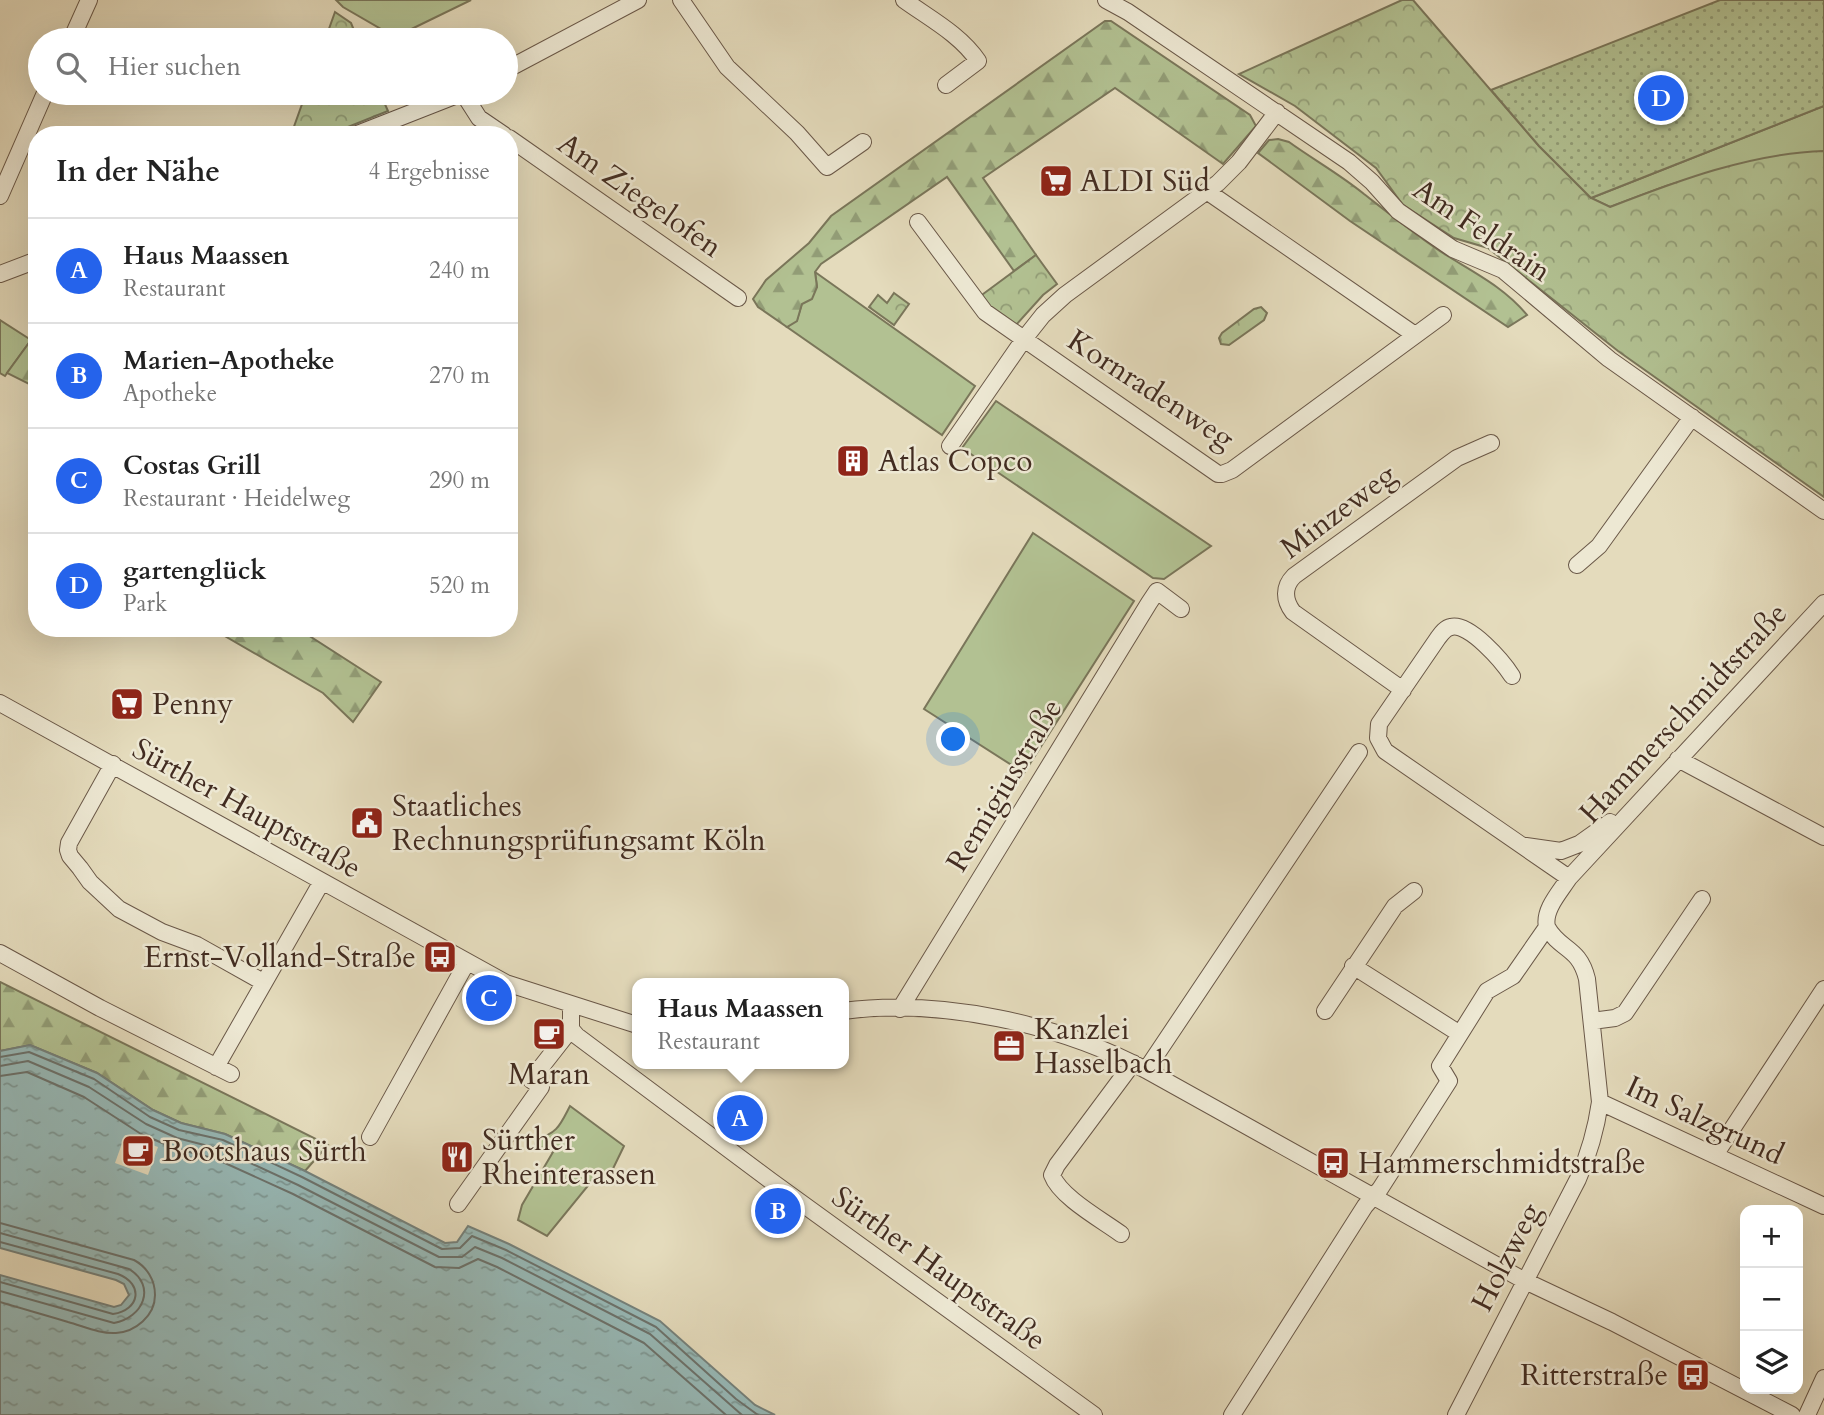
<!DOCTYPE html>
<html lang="de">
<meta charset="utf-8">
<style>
:root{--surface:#fff;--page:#f2f2f2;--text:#222;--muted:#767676;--line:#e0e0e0;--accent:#2563eb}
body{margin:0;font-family:Cardo,serif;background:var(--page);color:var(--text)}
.controls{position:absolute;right:21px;bottom:21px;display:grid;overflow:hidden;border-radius:14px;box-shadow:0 7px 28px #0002}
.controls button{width:63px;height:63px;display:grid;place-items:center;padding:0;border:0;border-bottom:2px solid var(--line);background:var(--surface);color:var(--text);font:35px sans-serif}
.you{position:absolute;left:954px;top:740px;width:24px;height:24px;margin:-18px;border:5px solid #fff;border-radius:50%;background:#1a73e8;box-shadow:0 0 0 10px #1a73e833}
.badge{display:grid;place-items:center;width:46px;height:46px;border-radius:50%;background:var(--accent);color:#fff;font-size:23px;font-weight:700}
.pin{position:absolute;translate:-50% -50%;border:4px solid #fff;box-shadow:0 2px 7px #0006}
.popup{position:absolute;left:632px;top:978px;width:217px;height:91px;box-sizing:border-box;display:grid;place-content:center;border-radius:14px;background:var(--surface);filter:drop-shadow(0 2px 5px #0005);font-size:23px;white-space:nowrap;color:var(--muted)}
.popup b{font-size:26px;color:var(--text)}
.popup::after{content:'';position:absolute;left:50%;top:100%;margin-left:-14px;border:14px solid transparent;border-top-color:var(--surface)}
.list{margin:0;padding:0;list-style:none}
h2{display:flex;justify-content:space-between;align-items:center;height:91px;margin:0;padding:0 28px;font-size:30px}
h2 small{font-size:23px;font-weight:400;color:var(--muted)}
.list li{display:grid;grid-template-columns:46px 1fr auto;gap:21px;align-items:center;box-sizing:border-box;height:105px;padding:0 28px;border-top:2px solid var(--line)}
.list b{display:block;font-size:26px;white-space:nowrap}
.list p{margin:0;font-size:23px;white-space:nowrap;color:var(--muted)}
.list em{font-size:23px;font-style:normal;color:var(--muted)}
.icon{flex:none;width:38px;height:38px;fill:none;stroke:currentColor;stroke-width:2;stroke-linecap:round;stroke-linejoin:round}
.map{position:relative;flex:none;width:1824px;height:1415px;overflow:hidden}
.search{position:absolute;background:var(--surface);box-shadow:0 7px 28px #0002;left:28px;top:28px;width:490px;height:77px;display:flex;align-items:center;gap:18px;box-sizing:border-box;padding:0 24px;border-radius:38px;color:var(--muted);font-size:26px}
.panel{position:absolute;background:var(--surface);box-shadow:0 7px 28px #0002;left:28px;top:126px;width:490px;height:511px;border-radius:28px}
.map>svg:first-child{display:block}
.grass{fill:#b2c192;stroke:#7a765a;stroke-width:2}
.forest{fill:url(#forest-firs);stroke:#7a765a;stroke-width:2}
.park{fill:url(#park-crowns);stroke:#7a765a;stroke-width:2}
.garden{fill:url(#garden-dots);stroke:#7a765a;stroke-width:2}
.water{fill:url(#water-ripples);stroke:#75817b;stroke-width:2}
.pier{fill:#e4dbbc}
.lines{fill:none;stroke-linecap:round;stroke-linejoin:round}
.shore{stroke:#6c726c;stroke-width:2}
.minor-casing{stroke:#6a5848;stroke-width:18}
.minor{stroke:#ede8d3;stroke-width:16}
.labels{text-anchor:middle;stroke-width:5;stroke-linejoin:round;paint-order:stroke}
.poi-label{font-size:30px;fill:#422c21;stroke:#ede8d3;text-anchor:start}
.street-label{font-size:30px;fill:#422c21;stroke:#ede8d3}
</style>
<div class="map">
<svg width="1824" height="1415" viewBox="0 0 1824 1415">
<defs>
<pattern id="forest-firs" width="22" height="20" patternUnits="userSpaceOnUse" patternTransform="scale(1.75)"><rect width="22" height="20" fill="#b2c192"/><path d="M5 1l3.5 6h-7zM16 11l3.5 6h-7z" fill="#929d77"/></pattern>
<pattern id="park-crowns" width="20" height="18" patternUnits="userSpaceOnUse" patternTransform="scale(1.75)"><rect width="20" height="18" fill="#b2c192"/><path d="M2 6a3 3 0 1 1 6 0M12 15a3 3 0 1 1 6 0" fill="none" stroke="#929d77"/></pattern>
<pattern id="garden-dots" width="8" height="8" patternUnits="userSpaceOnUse" patternTransform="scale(1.75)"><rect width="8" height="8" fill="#b2c192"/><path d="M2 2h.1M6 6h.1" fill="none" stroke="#929d77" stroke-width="1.8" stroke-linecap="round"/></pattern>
<pattern id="water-ripples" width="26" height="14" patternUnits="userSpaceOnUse" patternTransform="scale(1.75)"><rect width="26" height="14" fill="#97b9b7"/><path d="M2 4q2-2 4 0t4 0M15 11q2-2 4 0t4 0" fill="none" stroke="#7d9794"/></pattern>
</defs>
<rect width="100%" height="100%" fill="#e4dbbc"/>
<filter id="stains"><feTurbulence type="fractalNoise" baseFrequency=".00286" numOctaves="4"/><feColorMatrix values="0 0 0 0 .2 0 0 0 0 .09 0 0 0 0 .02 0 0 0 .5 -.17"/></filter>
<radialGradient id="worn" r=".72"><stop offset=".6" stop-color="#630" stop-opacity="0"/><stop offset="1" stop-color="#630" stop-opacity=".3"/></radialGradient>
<!-- grass -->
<path class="grass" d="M336 0H471L395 37 343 7Z
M1824 106V151L1725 168 1666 186 1610 207 1591 198Z
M815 272 975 386 942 435 787 327 797 320 802 303 817 287Z
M0 320 31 340 5 376 0 373Z
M996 401 1211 546 1164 579 1153 578 962 448Z
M1033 533 1134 601 1024 773 924 709Z
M570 1106 624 1146 606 1183 595 1177 547 1236 518 1220 522 1205 553 1152 535 1145 537 1138C557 1135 561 1123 570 1106Z"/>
<!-- forest -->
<path class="forest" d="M1105 21H1111L1250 115 1256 126 1223 164 1115 88 983 178 1036 255 1014 271 947 177 821 264 815 272 817 287 812 299 802 304 797 321 787 327 758 307 753 299 766 280 809 243 831 216Z
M1278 139 1289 142C1314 160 1341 175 1364 194 1391 215 1417 236 1446 255 1475 273 1505 288 1527 315L1508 327 1350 221 1258 153 1269 140Z
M31 340 37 343V388L7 373Z
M211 628H297L381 682 353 722 323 693Z
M0 982 328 1145 305 1171 225 1134 181 1123 153 1110 97 1073 30 1045 0 1051Z"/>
<!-- park -->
<path class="park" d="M1402 0H1413L1539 146 1591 198 1610 207C1677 181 1751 153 1824 151V497L1618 351 1488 248 1454 238 1403 205 1376 168 1295 106 1239 74Z
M335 12 351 23 358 40H325Z
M306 93H380L388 111 328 135H291Z
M1036 255 1057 284 1043 295 1016 325 992 310 979 297Z
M894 293 909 304 894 325 869 307 878 295 887 303Z
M1261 307 1267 313 1264 320 1229 345 1221 344 1219 338 1222 333 1254 309Z"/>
<!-- garden -->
<path class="garden" d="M1720 0H1824V106L1591 198 1539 146 1491 90Z"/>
<!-- water -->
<path class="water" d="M30 1045 97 1073 153 1110 181 1123 225 1134 305 1171 445 1243 457 1242 468 1226 509 1244 660 1321 755 1405 775 1415H0V1275L114 1307 121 1305 129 1295 124 1284 116 1280 0 1248V1051Z"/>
<!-- pier -->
<path class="pier" d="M125 1135 158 1147 148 1175 115 1163Z"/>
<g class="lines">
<!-- shore -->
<path class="shore" d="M0 1057 29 1052 94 1079 150 1117 179 1130 223 1140 302 1177 442 1249 460 1248 472 1236 506 1250 656 1327 736 1399 758 1415
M0 1066 28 1061 89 1087 146 1124 177 1138 220 1149 298 1185 439 1257H462L475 1247 502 1258 650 1334 742 1415
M0 1076 27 1072 84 1097 141 1134 174 1148 216 1159 293 1194 435 1267 459 1268 478 1259 497 1267 644 1343 726 1415
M0 1223 134 1260C147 1267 155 1280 155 1295 155 1316 135 1332 116 1333 100 1334 83 1326 68 1322 45 1315 23 1309 0 1302
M0 1233 129 1269C157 1286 143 1318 114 1323L0 1291
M0 1242 118 1274C144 1284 140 1310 113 1314L0 1282"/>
<defs>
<path id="minor" d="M681 0 727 67 797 133 827 167 863 142
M904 0C929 18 961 35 978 61L946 85
M1106 0 1128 12 1349 162 1372 182 1398 211 1453 249 1503 270 1609 359 1824 511
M71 40 89 0
M506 70 638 0
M463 93 479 118 504 135
M355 135 462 93
M509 138 738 298
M1208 192 1415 335
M0 196 45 93
M918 222 985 312 1218 474H1222L1232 470 1443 315
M0 274 37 260
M950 446 1024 339 1043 315 1065 295 1218 183 1239 162 1277 112
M1577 565 1599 546 1692 417
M1512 676C1503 662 1469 622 1451 627 1445 628 1441 634 1438 638L1379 724 1378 738 1385 751 1569 878
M1403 690 1293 612C1284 600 1283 587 1294 576L1457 458 1491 443
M0 703 506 983 637 1025
M1678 759 1824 837
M113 764 69 843 68 850 70 856 80 868 90 882 119 909 162 932 197 945 263 982
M1526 846 1561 851 1579 844 1610 822
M0 953 100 1008 231 1074
M1353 966 1460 1034
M571 1005V1029L577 1036 771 1181 1094 1415
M900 1009 1149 603 1157 591 1181 609
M843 1011C942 998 1059 1024 1146 1070L1525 1281 1612 1322 1792 1415
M1325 1011 1395 906 1414 891
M1592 1021 1615 1018 1625 1013 1702 899
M216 1067 321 883
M1146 1070 1359 752
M1600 1102 1824 1206
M370 1137 467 962
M1715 1155 1824 989
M458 1204 541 1087 531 1080 571 1029
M1121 1234C1102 1220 1060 1197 1052 1175L1057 1165 1133 1063
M1232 1415 1365 1206 1380 1189 1449 1081 1440 1066 1487 991 1513 976 1547 927C1543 910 1560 892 1569 878L1824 603
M1456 1415 1578 1179C1589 1154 1596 1130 1600 1102L1587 979C1579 946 1560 951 1547 927
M1807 1415 1824 1378"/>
</defs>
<!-- minor casing -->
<use href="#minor" class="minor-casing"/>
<!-- minor -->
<use href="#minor" class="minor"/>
</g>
<!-- icons -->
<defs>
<symbol id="supermarket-square" viewBox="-11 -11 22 22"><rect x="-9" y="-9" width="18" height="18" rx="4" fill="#8f2418" stroke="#ede8d3"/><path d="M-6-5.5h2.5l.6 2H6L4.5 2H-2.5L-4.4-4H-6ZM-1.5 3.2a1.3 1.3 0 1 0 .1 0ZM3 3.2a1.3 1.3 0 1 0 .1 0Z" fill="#fff"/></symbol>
<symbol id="building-square" viewBox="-11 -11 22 22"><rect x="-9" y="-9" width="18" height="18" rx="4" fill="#8f2418" stroke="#ede8d3"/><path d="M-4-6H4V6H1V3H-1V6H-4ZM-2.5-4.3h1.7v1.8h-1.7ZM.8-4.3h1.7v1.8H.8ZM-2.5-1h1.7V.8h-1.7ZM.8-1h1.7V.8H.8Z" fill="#fff"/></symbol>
<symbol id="civic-square" viewBox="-11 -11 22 22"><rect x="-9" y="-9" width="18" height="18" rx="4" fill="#8f2418" stroke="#ede8d3"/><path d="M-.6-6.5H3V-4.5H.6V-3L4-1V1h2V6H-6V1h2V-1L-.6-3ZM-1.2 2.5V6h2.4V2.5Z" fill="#fff"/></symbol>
<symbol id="bus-square" viewBox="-11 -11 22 22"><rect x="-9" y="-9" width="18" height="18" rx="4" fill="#8f2418" stroke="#ede8d3"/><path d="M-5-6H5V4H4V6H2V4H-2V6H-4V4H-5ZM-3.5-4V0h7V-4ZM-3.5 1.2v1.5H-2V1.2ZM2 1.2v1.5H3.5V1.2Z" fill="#fff"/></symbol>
<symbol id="cafe-square" viewBox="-11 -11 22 22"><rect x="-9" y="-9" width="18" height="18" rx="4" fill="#8f2418" stroke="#ede8d3"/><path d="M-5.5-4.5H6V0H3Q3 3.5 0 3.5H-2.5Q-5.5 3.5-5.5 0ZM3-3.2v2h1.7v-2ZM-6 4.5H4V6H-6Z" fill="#fff"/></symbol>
<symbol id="office-square" viewBox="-11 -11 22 22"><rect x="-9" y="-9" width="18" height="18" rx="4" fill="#8f2418" stroke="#ede8d3"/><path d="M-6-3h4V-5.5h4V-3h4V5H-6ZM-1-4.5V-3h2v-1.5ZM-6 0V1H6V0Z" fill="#fff"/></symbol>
<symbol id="restaurant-square" viewBox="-11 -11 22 22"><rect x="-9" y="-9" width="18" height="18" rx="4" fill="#8f2418" stroke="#ede8d3"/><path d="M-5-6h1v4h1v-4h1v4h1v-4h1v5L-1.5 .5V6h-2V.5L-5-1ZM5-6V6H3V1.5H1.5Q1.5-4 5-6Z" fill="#fff"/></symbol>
</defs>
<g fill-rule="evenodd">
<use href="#supermarket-square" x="1037" y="162" width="38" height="38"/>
<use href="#building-square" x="834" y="442" width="38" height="38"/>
<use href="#supermarket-square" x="108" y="685" width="38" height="38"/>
<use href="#civic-square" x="348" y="804" width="38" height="38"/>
<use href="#bus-square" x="421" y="938" width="38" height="38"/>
<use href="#cafe-square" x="530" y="1015" width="38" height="38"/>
<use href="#office-square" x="990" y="1027" width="38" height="38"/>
<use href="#cafe-square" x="119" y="1132" width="38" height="38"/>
<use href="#restaurant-square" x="438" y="1138" width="38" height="38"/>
<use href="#bus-square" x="1314" y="1144" width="38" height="38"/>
<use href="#bus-square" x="1674" y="1356" width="38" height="38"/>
</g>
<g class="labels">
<!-- poi labels -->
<g class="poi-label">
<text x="1080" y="191">ALDI Süd</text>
<text x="878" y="471">Atlas Copco</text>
<text x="152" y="714">Penny</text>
<text x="392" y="816">Staatliches<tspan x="392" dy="34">Rechnungsprüfungsamt Köln</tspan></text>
<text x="416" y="967" text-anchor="end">Ernst-Volland-Straße</text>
<text x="1034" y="1039">Kanzlei<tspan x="1034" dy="34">Hasselbach</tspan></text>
<text x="549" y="1084" text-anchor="middle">Maran</text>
<text x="482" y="1150">Sürther<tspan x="482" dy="34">Rheinterassen</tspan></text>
<text x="162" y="1161">Bootshaus Sürth</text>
<text x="1358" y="1173">Hammerschmidtstraße</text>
<text x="1668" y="1385" text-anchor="end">Ritterstraße</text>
</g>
<!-- street labels -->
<g class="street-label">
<text transform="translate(640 195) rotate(35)" y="10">Am Ziegelofen</text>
<text transform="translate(1482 230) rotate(34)" y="10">Am Feldrain</text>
<text transform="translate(1151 389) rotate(33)" y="10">Kornradenweg</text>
<text transform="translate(1338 511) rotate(-37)" y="10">Minzeweg</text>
<text transform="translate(1683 713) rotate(-47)" y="10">Hammerschmidtstraße</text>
<text transform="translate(1004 785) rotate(-59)" y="10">Remigiusstraße</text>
<text transform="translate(247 808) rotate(29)" y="10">Sürther Hauptstraße</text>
<text transform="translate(1705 1120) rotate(25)" y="10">Im Salzgrund</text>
<text transform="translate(1506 1257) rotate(-63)" y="10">Holzweg</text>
<text transform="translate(939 1268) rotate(36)" y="10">Sürther Hauptstraße</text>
</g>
</g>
<rect width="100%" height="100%" filter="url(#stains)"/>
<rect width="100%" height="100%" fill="url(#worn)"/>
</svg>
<div class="controls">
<button>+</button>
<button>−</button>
<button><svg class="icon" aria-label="layers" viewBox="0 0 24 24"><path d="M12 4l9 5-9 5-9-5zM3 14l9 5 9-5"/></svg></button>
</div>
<div class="you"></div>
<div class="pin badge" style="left:740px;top:1118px">A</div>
<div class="popup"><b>Haus Maassen</b>Restaurant</div>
<div class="pin badge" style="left:778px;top:1211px">B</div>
<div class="pin badge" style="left:489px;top:998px">C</div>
<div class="pin badge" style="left:1661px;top:98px">D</div>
<div class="search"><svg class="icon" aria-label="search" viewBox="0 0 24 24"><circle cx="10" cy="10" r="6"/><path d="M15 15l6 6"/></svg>Hier suchen</div>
<section class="panel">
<h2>In der Nähe<small>4 Ergebnisse</small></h2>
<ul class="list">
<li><span class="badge">A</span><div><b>Haus Maassen</b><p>Restaurant</p></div><em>240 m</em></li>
<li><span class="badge">B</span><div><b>Marien-Apotheke</b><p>Apotheke</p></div><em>270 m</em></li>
<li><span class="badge">C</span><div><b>Costas Grill</b><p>Restaurant · Heidelweg</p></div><em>290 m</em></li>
<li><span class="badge">D</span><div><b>gartenglück</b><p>Park</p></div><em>520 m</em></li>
</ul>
</section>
</div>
